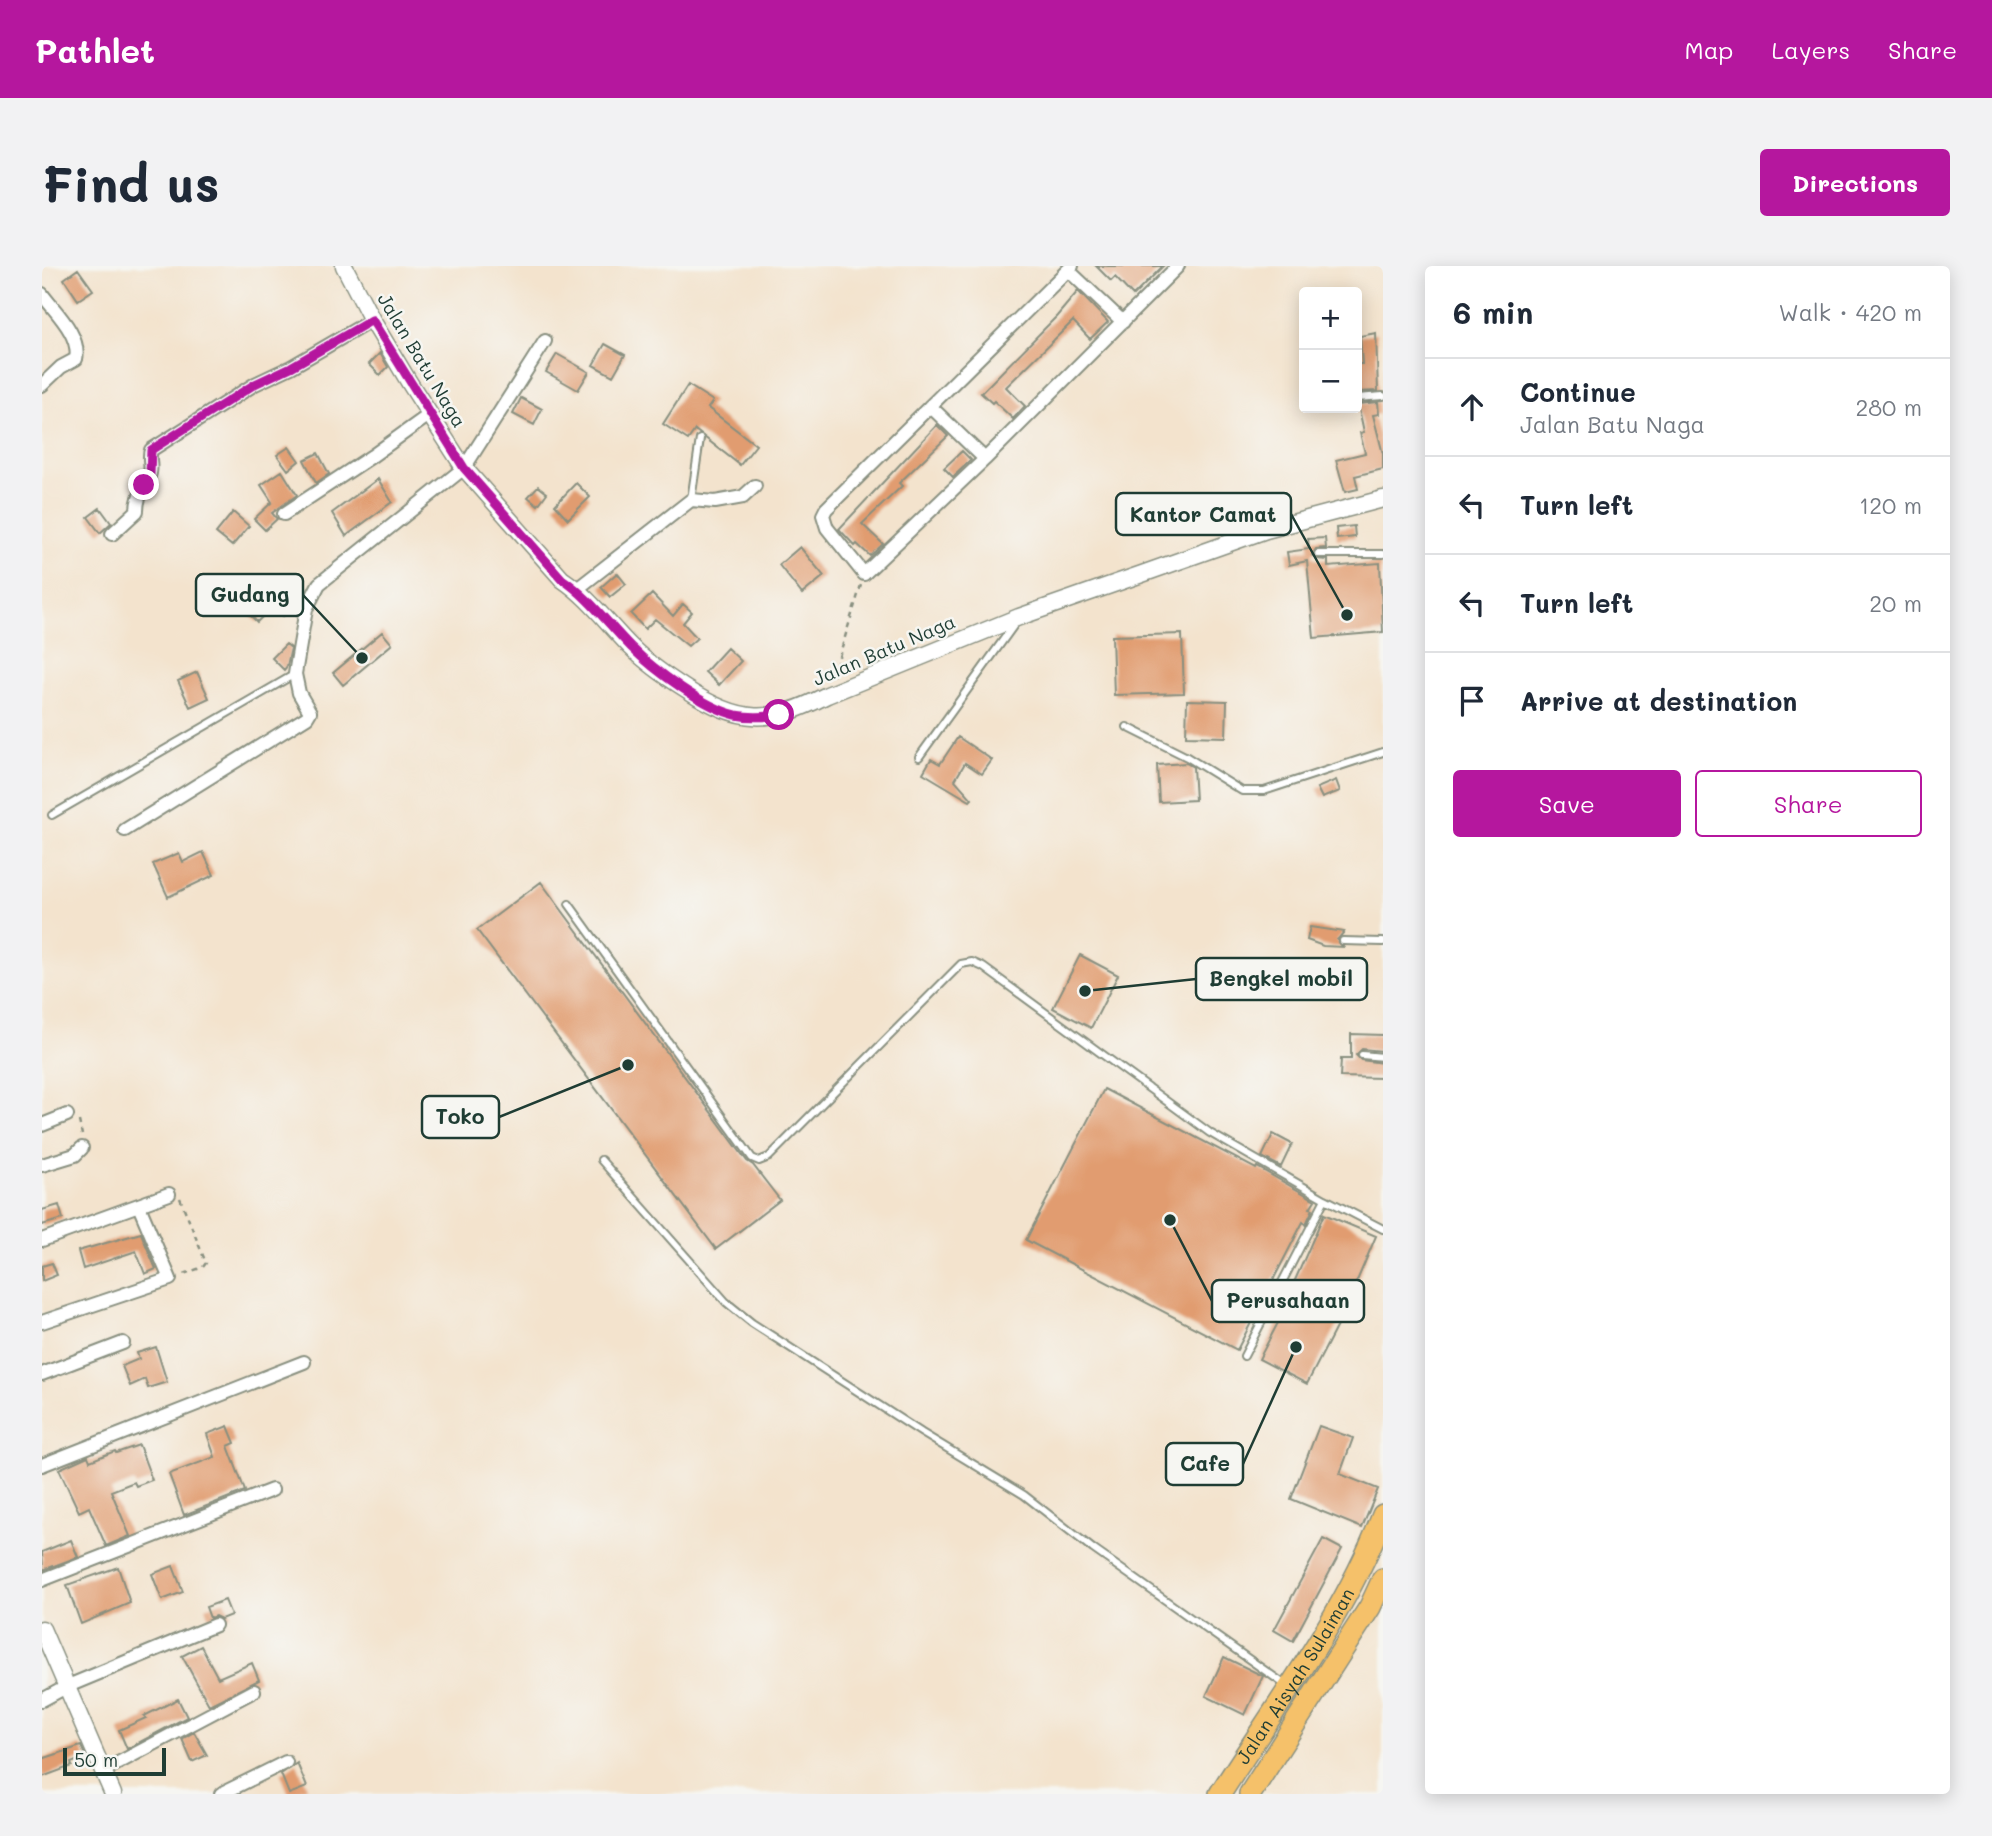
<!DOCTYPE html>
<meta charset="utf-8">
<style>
:root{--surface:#fff;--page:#f2f2f3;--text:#1f2937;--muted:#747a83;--line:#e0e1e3;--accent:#b5179e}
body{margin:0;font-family:Mali,sans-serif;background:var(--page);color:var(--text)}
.controls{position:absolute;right:21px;top:21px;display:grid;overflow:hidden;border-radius:7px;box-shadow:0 4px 18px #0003}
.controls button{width:63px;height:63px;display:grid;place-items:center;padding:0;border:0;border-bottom:2px solid var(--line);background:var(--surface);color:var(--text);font:35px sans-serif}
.scale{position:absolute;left:21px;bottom:18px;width:103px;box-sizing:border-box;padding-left:7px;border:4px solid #1f3d34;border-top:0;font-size:19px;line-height:24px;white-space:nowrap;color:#1f3d34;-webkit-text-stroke:5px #f6f6f2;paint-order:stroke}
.stop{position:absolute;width:21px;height:21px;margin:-16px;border:5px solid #b5179e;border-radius:50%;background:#fff}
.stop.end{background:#b5179e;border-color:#fff;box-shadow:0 2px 7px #0008}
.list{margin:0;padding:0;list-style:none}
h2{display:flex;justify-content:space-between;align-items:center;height:91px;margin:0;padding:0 28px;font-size:30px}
h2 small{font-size:23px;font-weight:400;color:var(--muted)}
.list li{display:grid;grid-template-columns:46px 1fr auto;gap:21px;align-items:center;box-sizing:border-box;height:98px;padding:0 28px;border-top:2px solid var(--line)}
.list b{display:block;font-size:26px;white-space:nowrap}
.list p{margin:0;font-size:23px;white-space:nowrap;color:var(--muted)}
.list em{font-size:23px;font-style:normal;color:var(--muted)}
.actions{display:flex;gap:14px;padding:21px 28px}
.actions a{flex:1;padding:16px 0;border:2px solid var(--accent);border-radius:7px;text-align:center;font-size:24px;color:var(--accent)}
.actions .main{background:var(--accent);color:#fff}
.icon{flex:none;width:38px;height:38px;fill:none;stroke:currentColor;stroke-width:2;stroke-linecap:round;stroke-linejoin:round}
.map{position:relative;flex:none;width:1341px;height:1528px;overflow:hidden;border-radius:7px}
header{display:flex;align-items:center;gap:42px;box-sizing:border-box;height:98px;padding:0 35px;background:var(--accent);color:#fff}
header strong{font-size:33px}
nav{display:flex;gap:38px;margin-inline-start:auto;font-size:24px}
.intro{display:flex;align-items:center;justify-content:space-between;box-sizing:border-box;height:168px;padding:0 42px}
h1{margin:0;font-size:49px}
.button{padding:18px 32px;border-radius:7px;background:var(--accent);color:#fff;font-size:24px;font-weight:700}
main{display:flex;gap:42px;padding:0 42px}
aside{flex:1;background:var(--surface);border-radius:7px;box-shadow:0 4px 18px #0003}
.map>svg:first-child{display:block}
.building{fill:#e19c6f}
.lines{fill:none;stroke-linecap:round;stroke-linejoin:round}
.service-casing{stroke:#899080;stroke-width:10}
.minor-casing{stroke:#899080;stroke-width:16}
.tertiary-casing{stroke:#899080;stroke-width:19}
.trunk-casing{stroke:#899080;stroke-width:24}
.path{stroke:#899080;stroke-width:2.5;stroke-dasharray:5 5;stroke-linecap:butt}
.service{stroke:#fff;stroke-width:6}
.minor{stroke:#fff;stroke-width:12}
.tertiary{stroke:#fff;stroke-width:16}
.trunk{stroke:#f5c16b;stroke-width:21}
.route{stroke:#b5179e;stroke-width:9}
.labels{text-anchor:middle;stroke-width:5;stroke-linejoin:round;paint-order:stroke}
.street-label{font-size:19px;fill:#1f3d34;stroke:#f6f6f2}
.leader{fill:none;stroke:#1f3d34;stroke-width:2.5}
.callout-dot{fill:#1f3d34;stroke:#f6f6f2;stroke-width:2.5}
.callout{fill:#f6f6f2;stroke:#1f3d34;stroke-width:2.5}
.callout-label{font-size:21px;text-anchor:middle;font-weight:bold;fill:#1f3d34}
</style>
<header>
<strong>Pathlet</strong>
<nav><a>Map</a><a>Layers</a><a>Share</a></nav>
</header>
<div class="intro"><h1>Find us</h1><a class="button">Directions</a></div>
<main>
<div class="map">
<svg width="1341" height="1528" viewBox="0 0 1341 1528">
<rect width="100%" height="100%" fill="#f6f6f2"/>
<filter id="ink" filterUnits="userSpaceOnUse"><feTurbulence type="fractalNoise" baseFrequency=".0143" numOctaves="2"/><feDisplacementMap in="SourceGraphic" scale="14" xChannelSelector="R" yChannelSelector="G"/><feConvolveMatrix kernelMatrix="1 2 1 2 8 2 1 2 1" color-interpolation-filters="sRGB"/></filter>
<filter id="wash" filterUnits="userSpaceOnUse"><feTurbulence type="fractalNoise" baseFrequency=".00686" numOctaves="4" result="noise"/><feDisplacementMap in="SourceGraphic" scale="28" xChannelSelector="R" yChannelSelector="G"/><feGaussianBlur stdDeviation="1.57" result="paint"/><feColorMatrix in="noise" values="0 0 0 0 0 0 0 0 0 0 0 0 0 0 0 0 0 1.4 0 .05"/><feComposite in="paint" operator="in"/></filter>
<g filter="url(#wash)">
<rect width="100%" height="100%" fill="#f3e3cd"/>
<g id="blocks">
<!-- building -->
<path class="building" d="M1054 0H1121L1091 30 1073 11 1069 15Z
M36 3 51 24 36 34 22 13Z
M1036 25 1066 56 1048 73 1031 55 964 121 983 140 971 153 952 135 950 137 939 127 1015 50Z
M1334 67 1336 125 1315 126V98H1320L1318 70Z
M563 78 583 89 571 110 551 99Z
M338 87 346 101 338 109 327 98Z
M515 88 547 106 536 124 504 106Z
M646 119 671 135 666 142 714 179 698 199 653 164 646 174 621 158Z
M479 132 500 143 492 159 471 148Z
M1336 136 1337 148 1331 149 1341 188V203L1313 210 1316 223 1303 226 1294 194 1323 187 1318 167 1322 166 1316 138Z
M895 159 906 170 857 217 860 220 820 258 841 278 828 290 815 278 813 280 797 263Z
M247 181 257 195 246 204 235 189Z
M920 185 929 194 911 211 902 202Z
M276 187 287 208 274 217 262 194Z
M240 205 255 229 230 247 235 253 223 264 212 253 230 236 219 219Z
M336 213 350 236 304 270 290 247Z
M534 217 548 231 526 253 513 239Z
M496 220 505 227 496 239 486 231Z
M58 242 69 257 58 267 46 251Z
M191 246 207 260 190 280 174 267Z
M1312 260 1313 271 1295 273 1294 262Z
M1283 272 1284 282 1274 283 1270 289 1274 293 1286 294V301L1338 297 1341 366 1272 372 1265 295 1247 299 1245 286 1267 283 1266 273Z
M758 281 782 310 760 328 737 299Z
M575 307 584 318 568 331 559 321Z
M249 310 262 327 257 337 241 350 232 339 215 356 204 345 216 333 219 335Z
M610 328 631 350 641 338 650 346 641 357 655 372 646 380 613 353 603 363 589 348Z
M340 366 350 378 301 419 291 407Z
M1140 368 1142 427 1072 429 1070 370Z
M244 378 249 382 245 400 242 404 230 392Z
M685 382 699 395 677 419 663 406Z
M155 406 167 432 148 441 136 415Z
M1145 434 1185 435 1184 471 1144 470Z
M916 471 950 494 940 508 923 497 913 514 930 533 928 535 881 507 889 493 898 498Z
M1144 497 1151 501 1153 534 1117 536 1115 499Z
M1294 514 1298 525 1280 532 1275 522Z
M161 586 172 609 126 631 111 598 137 587 141 596Z
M499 616 705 895 711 899 738 934 674 983 435 664Z
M1268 661 1302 666 1295 674 1301 681 1281 680 1265 674Z
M1038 689 1076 709 1049 762 1011 742Z
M1309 768 1341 769V785L1320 783 1314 789 1319 794 1341 797V812L1298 811 1299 793H1309Z
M1062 823 1214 903 1215 901 1273 934 1268 942 1271 943 1264 958 1261 956 1195 1084 984 974Z
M1231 868 1250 878 1239 901 1220 891Z
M17 939 21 953 0 959V944Z
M1282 948 1334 970 1301 1048 1265 1118 1217 1093 1250 1030 1247 1028Z
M99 967 114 1003 103 1008 94 985 41 1003 36 985Z
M10 997 15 1009 0 1015V1000Z
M114 1081 125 1116 106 1122 103 1113 88 1120 80 1100 97 1093 95 1087Z
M186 1160 193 1177 186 1180 203 1225 142 1249 127 1208 173 1191 165 1168Z
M1277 1160 1311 1172 1298 1208 1336 1223 1320 1262 1249 1233Z
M97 1179 110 1214 94 1220 92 1216 69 1225 88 1270 64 1280 47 1241 37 1246 17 1203 46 1190 48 1195 73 1185 74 1187Z
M1281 1273 1300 1283 1251 1375 1232 1364Z
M29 1274 36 1291 1 1304 0 1286Z
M131 1300 141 1326 120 1334 110 1308Z
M76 1301 88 1337 39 1358 25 1319Z
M183 1334 189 1349 179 1353 173 1350 168 1352 164 1341Z
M159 1380 176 1412 210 1397 217 1414 167 1439 140 1390Z
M1182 1391 1221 1410 1203 1449 1164 1430Z
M136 1433 145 1451 85 1483 77 1464 104 1452 102 1450Z
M152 1466 165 1489 150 1496 140 1473Z
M39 1480 44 1491 29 1497 30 1500 0 1511V1493Z
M255 1497 265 1521 247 1528 239 1508Z"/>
</g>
</g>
<g filter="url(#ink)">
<use href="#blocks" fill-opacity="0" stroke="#899080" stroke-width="2"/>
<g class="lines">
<defs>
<path id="service" d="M1315 132 1341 130
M649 234 658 173
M1276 288H1341
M1085 461 1145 491 1200 525H1222L1341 486
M877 491 972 359
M10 549 253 408
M527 638 710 892 717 895 727 891 919 698 930 696 941 701 1168 867 1283 933 1341 963
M1301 675 1341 676
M1320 789 1341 791
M559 894 684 1036 710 1057 880 1167 982 1229 1051 1283 1245 1420
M1202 1090 1283 933"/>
<path id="minor" d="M1030 0 784 243 781 249 785 262 822 308 943 193 1136 0
M1026 4 1081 56
M0 28C13 46 39 69 34 93L19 101 0 119
M888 140 943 193
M242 248 330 190 387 149
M70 268 95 245C95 227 104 222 108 207 110 198 106 192 109 184L213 118 249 101 330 54
M535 323 649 234 673 236 701 231 713 220
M83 564 265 451 268 446 257 427 253 408 264 343 277 318 422 202 503 75
M0 859 25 849
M0 899 33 889 40 882
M0 974 127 928
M0 1056 128 1013 97 940
M0 1108 81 1077
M0 1199 262 1096
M0 1314 230 1224
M0 1434 26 1420 173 1359
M61 1505 212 1425
M179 1528 244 1496"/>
<path id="tertiary" d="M302 0 330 54 367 116 422 202 520 313C547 331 566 358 589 381 605 397 625 411 644 423 698 458 728 459 785 429L977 351 1100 308 1224 264 1341 233
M0 1363 71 1528"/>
<g id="trunk">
<path id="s1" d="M1178 1528C1235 1438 1303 1349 1341 1249"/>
<path d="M1208 1528 1328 1341 1341 1313"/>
</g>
</defs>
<!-- service casing -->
<use href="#service" class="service-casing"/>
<!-- minor casing -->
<use href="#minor" class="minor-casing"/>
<!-- tertiary casing -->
<use href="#tertiary" class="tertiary-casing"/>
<!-- trunk casing -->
<use href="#trunk" class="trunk-casing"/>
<!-- path -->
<path class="path" d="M791 410 819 319
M37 855 40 869
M138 932 164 997 161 1001 139 1009"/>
<!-- service -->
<use href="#service" class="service"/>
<!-- minor -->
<use href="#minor" class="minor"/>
<!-- tertiary -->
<use href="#tertiary" class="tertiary"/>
<!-- trunk -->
<use href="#trunk" class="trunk"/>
</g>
</g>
<g class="lines" filter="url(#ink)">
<!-- route -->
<path class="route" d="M102 219 108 208 109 184 213 118 249 101 330 54 422 202 520 313C547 331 566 358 589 381 612 404 663 442 694 449 709 452 723 451 737 449"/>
</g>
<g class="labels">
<!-- street labels -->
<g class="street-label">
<text transform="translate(380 94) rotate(59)" y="7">Jalan Batu Naga</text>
<text transform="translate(842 384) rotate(-23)" y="7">Jalan Batu Naga</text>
<text dy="7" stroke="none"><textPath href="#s1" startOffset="140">Jalan Aisyah Sulaiman</textPath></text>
</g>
</g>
<!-- callouts -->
<path class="leader" d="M1305 349L1249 248M320 392L261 329M1043 725L1154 713M586 799L457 851M1128 954L1170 1035M1254 1081L1201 1198"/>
<g class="callout-dot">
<circle cx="1305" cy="349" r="7"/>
<circle cx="320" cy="392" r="7"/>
<circle cx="1043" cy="725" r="7"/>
<circle cx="586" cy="799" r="7"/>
<circle cx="1128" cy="954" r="7"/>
<circle cx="1254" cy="1081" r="7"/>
</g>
<g class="callout">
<rect x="1074" y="227" width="175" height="42" rx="7"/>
<rect x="154" y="308" width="107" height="42" rx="7"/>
<rect x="1154" y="692" width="171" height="42" rx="7"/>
<rect x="380" y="830" width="77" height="42" rx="7"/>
<rect x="1170" y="1014" width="152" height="42" rx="7"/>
<rect x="1124" y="1177" width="77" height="42" rx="7"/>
</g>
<g class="callout-label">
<text x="1161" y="256">Kantor Camat</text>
<text x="208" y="336">Gudang</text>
<text x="1239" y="720">Bengkel mobil</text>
<text x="418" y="858">Toko</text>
<text x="1246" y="1042">Perusahaan</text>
<text x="1163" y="1205">Cafe</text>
</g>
</svg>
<div class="controls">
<button>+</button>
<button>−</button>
</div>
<div class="scale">50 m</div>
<div class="stop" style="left:737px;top:449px"></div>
<div class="stop end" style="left:102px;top:219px"></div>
</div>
<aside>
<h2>6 min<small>Walk · 420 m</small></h2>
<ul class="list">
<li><svg class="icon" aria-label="ahead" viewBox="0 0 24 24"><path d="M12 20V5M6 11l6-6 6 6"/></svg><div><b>Continue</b><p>Jalan Batu Naga</p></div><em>280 m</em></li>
<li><svg class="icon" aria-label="left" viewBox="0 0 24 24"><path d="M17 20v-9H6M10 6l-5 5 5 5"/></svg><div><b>Turn left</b></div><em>120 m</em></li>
<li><svg class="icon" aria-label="left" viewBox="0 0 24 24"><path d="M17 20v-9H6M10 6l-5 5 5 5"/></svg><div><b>Turn left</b></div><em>20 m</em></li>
<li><svg class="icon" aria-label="arrive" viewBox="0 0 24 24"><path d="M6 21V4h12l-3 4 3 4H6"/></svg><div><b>Arrive at destination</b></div></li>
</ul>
<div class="actions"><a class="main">Save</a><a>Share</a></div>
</aside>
</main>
